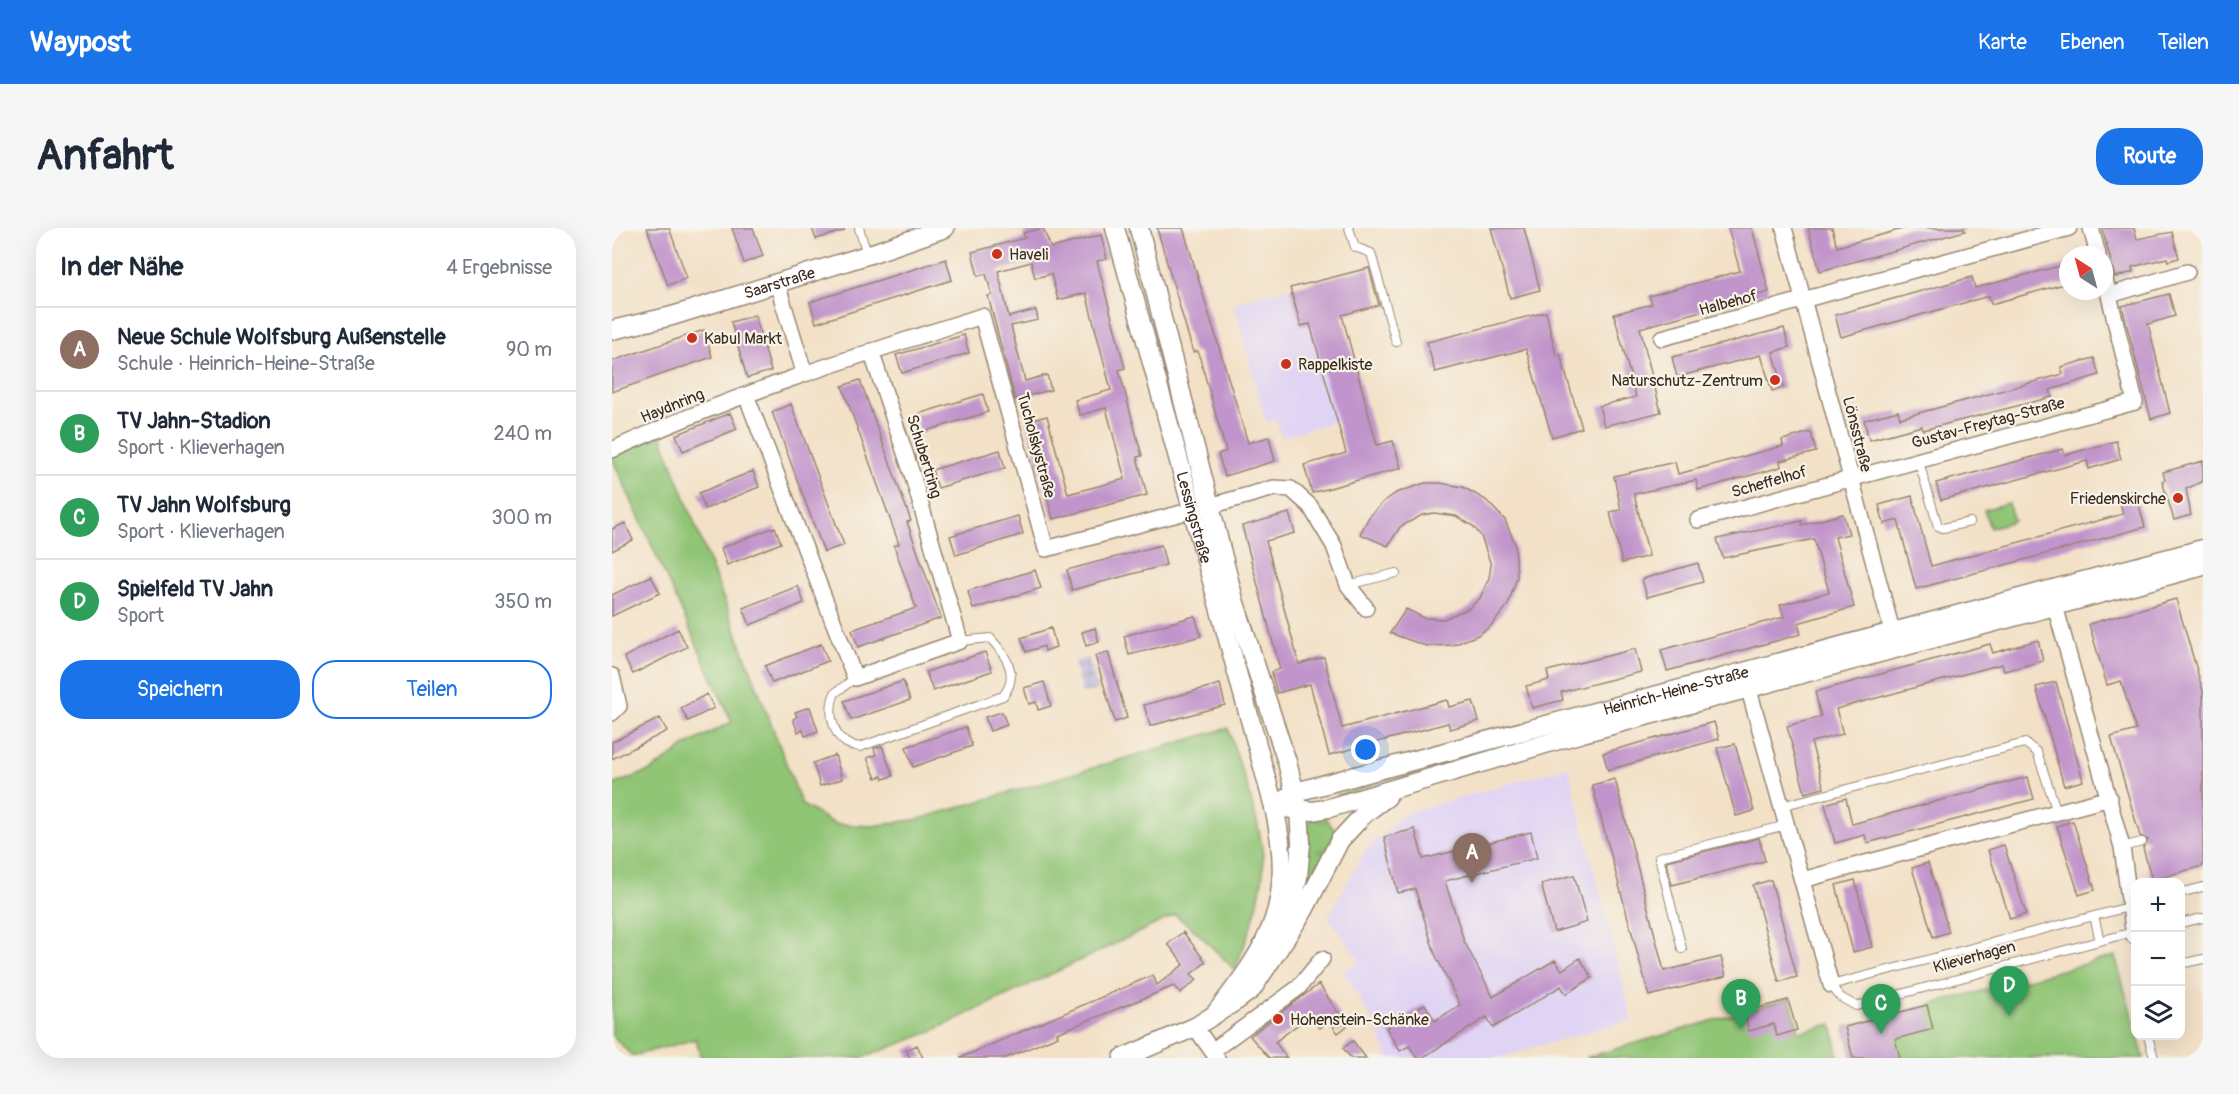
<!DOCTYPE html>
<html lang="de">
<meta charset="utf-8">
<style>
:root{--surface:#fff;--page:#f6f6f7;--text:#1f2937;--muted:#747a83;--line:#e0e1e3;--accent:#1a73e8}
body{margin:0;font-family:Pangolin,sans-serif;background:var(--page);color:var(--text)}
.controls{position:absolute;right:18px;bottom:18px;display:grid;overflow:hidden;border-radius:12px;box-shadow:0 6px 24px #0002}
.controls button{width:54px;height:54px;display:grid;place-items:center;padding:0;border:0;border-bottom:2px solid var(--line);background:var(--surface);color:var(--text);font:30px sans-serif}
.compass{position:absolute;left:1447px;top:18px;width:54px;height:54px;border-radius:50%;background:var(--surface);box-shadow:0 6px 24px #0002;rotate:324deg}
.you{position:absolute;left:754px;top:522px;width:21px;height:21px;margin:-15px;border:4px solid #fff;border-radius:50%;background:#1a73e8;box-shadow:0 0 0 9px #1a73e833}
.badge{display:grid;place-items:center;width:39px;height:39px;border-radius:50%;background:var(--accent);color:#fff;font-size:20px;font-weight:700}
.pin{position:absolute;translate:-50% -50px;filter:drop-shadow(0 2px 3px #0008)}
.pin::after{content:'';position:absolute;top:32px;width:21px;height:18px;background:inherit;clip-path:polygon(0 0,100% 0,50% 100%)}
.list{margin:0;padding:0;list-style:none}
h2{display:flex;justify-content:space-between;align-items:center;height:78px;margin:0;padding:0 24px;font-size:26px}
h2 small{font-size:20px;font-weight:400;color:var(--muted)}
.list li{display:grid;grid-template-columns:39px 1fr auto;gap:18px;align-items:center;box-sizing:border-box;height:84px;padding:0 24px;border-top:2px solid var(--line)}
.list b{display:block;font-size:22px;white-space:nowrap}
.list p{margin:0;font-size:20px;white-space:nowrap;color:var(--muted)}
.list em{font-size:20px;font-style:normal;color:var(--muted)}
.actions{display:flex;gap:12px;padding:18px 24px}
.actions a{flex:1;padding:14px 0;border:2px solid var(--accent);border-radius:24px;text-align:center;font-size:21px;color:var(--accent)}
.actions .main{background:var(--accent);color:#fff}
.icon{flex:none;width:33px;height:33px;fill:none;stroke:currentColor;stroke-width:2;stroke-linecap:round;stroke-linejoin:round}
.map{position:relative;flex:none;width:1591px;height:830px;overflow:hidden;border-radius:24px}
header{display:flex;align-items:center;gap:36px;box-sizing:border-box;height:84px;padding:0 30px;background:var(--accent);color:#fff}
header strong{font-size:28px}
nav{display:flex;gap:33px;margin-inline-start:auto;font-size:21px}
.intro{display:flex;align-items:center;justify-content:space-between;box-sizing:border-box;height:144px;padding:0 36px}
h1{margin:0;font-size:42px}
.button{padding:15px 27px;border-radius:24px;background:var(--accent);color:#fff;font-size:21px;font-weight:700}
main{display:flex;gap:36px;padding:0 36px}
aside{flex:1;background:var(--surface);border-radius:24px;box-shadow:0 6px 24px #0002}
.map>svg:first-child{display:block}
.built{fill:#e0d4f4}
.industrial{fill:url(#industrial-grid)}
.grass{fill:url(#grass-tufts);stroke:#66784a;stroke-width:1.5}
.park{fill:#91c576;stroke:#66784a;stroke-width:1.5}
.building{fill:#c194cb}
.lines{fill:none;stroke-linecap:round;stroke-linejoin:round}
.service-casing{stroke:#978672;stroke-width:10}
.minor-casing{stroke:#978672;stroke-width:18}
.tertiary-casing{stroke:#978672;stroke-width:21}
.service{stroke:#fff;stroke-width:8}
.minor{stroke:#fff;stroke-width:15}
.tertiary{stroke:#fff;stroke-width:18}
.poi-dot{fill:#c8321e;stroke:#f7f3e8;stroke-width:2}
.labels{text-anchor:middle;stroke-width:4.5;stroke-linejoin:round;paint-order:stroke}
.poi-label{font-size:16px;fill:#3b2a1e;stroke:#f7f3e8;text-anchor:start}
.street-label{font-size:16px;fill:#3b2a1e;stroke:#f7f3e8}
</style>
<header>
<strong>Waypost</strong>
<nav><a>Karte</a><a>Ebenen</a><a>Teilen</a></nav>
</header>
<div class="intro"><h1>Anfahrt</h1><a class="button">Route</a></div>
<main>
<aside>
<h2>In der Nähe<small>4 Ergebnisse</small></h2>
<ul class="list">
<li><span class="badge" style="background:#8d6e63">A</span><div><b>Neue Schule Wolfsburg Außenstelle</b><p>Schule · Heinrich-Heine-Straße</p></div><em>90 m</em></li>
<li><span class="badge" style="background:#2e9e5b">B</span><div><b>TV Jahn-Stadion</b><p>Sport · Klieverhagen</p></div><em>240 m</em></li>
<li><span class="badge" style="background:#2e9e5b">C</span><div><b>TV Jahn Wolfsburg</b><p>Sport · Klieverhagen</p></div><em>300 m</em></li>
<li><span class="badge" style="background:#2e9e5b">D</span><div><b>Spielfeld TV Jahn</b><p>Sport</p></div><em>350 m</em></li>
</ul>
<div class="actions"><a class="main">Speichern</a><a>Teilen</a></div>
</aside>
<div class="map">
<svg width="1591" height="830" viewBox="0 0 1591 830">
<defs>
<pattern id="industrial-grid" width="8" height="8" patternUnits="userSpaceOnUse" patternTransform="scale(1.5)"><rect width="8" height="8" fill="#c4c0db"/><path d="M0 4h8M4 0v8" fill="none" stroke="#a9a5bc"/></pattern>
<pattern id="grass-tufts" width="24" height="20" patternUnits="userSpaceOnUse" patternTransform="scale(1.5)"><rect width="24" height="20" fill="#91c576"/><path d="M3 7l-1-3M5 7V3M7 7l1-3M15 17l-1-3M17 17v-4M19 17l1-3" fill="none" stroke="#78a060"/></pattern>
</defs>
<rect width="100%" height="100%" fill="#f7f3e8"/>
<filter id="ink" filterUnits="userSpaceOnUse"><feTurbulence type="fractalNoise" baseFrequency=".0167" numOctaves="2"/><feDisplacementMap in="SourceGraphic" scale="12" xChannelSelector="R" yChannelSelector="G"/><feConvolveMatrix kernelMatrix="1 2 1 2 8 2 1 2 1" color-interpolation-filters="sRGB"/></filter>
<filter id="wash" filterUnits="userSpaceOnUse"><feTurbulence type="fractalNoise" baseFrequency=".008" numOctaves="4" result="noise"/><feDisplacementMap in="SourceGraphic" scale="24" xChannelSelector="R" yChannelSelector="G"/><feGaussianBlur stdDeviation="1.35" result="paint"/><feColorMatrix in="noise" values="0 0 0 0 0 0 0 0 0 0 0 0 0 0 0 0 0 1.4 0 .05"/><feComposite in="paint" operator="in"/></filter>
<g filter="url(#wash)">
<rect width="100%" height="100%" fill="#f3e1c7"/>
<!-- built -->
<path class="built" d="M678 60 689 98 698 96 710 141 742 132 750 162 719 171 725 193 669 209 664 192 654 194 622 75Z
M956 539 1021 795 1013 793 886 830H777L760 791 731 743 748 733 716 688 754 622 794 585Z"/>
<!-- industrial -->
<path class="industrial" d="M477 430 485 462 470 466 462 434Z"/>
<!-- grass -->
<path class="grass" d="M961 500 726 571 725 567C804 545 880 515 961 500Z
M713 588 724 605 696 654 694 653 696 593Z"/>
<!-- park -->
<path class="park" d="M49 207 190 577 223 596 260 598 307 591 616 500C628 540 654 604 651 644 648 678 635 710 623 742L587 706 563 687 316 805 250 830H89L84 811 20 828 0 807V557L40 542 75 517 120 494 0 230V227Z
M1396 275 1402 293 1378 300 1372 282Z
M1503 728 1532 830H1241L1233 799Z
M1178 770 1187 804 1220 796 1227 830H973Z"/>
<g id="blocks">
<!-- building -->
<path class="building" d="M35 0H57L75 50 56 57Z
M120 0H141L151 28 132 35Z
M200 0H232V3L204 11Z
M431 0 439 20 489 7 495 31 485 33 513 140 507 142 530 228 525 229 535 267 441 291 415 193 435 188 456 266 513 251 494 180 468 187 463 172 499 162 474 65 446 72 439 46 423 50 419 34 386 43 397 89 424 82 426 92 399 98 413 153 435 147 439 162 403 171 376 68 380 67 374 46 366 48 360 24 413 10 411 5Z
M545 0H571L636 215 657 209 663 233 613 248 606 226 614 223 586 123 581 124Z
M879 0H912L928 62 898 70Z
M1116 0H1140L1157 64 1028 100 1049 184 992 198 987 178 1024 169 1002 86 1040 76 1037 68 1128 43Z
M1196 0H1220L1225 19 1294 0H1352L1353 3 1208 43Z
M1490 0H1522L1525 11 1560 4 1567 30 1556 33 1555 30 1520 39 1521 44 1503 49Z
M334 31 340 52 204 95 198 74Z
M1456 36V55L1379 76 1377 68 1229 109 1223 87 1360 49 1363 60Z
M757 40 767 77 730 87 765 217 781 213 789 240 700 265 692 237 734 225 698 96 689 98 678 60Z
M1557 66 1563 88 1536 96 1558 185 1539 191 1510 78Z
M934 84 944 127 948 126 970 200 940 209 914 121 823 144 815 114Z
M143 87 159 143 135 150 119 94Z
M1172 100 1177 119 1161 124 1172 160 1160 163 1149 127 1065 149 1060 129Z
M92 102 100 129 0 164V133Z
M352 107 357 125 290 145 284 127Z
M1482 130 1487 147 1438 162 1440 169 1311 202 1310 198 1257 212 1252 192 1286 183 1288 190 1451 146 1449 139Z
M248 152 299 293 295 294 329 390 246 419 240 402 304 380 282 318 287 316 230 158Z
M371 166 376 184 308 205 303 187Z
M179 176 232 317 212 324 160 184Z
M118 185 125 201 71 223 64 207Z
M1199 204 1204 224 1168 233 1169 239 1086 262 1084 252 1022 266 1037 328 1010 335 998 284 1009 282 1002 248 1063 234 1066 246 1171 218 1170 212Z
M1504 213 1509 231 1477 241 1475 233 1329 272 1324 255 1451 221 1453 227Z
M388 222 393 240 326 260 320 242Z
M1591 233V253L1574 261 1579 287 1562 292 1550 253 1553 252 1551 244Z
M141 243 147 259 93 281 87 265Z
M813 255H828L851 259 874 272 893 292 903 316 905 349 896 377 879 398 866 407 841 417 814 418 778 405 794 381 812 390 832 391 857 380 868 370 877 350 879 337 869 308 861 298 844 288 822 285 810 287 788 299 776 318 748 306 757 289 771 274 784 265Z
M1523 262 1533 299 1304 361 1286 292 1272 296 1267 277 1300 268 1319 338 1511 286 1506 266Z
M677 285 683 305 654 313 687 436 712 429 730 500 835 472 837 479 861 473 867 493 838 501 836 495 717 527 698 456 665 465 659 444 668 441 630 298Z
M1231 286 1237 306 1223 309 1242 379 1186 395 1189 406 1055 443 1049 422 1172 389 1168 377 1217 364 1202 311 1111 330 1105 311 1190 293V297Z
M406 288 411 306 344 327 338 308Z
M13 295 21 312 0 323V301Z
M163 299 169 315 115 337 109 320Z
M549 317 554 337 460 362 455 342Z
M1086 335 1091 354 1035 369 1030 351Z
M423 342 429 360 361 381 356 363Z
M39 348 48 365 0 388V367Z
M186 358 192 375 138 397 131 380Z
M1564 371 1591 463V638L1540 652 1531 620 1536 612 1528 608 1499 509 1524 502 1509 453 1495 457 1477 396Z
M583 388 589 408 517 427 512 408Z
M439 400 444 419 433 423 432 418 414 424 409 410Z
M483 400 487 414 474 418 470 404Z
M66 401 75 419 21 446 12 429Z
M1426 412 1431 433 1392 443 1390 436 1224 481 1231 506 1199 514 1212 560 1193 565 1175 498 1209 489 1203 464 1378 416 1381 425Z
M209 416 216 433 160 455 153 438Z
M1023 421 1029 444 949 464 951 472 920 480 914 458 937 452 935 443Z
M373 424 380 443 321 463 314 444Z
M496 424 515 490 503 494 483 428Z
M291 453 298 472 239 492 232 473Z
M432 454 439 478 426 482 424 474 417 476 412 460Z
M1444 454 1471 553 1452 558 1424 459Z
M608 456 613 477 538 498 532 477Z
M95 466 102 480 76 493 69 480Z
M198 479 206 503 193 508 191 502 186 504 181 491 185 489 183 484Z
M390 484 395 497 378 503 373 489Z
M48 490 55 503 0 531V514Z
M1102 494 1107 511 996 542 991 525Z
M354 499 360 518 301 539 294 519Z
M1123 516 1142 583 1124 588 1105 520Z
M270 518 281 548 271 551 270 548 264 550 255 530 264 527 262 520Z
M223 527 230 551 208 558 201 535Z
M1416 549 1422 571 1255 615 1253 607 1223 615 1213 576 1234 570 1240 596Z
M1003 551 1052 743 1109 729 1114 748 1037 768 980 557Z
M1461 593 1483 662 1467 667 1445 598Z
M803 601 811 631 919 604 925 630 833 653 852 713 881 769 943 732 950 742 968 730 980 750 954 766 949 758 881 800 875 789 810 830H805L797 818 788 823 774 800 813 776 823 793 848 777 823 726 803 661 786 665 772 609Z
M1147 610 1153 633 1060 657 1054 633Z
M1392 617 1414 686 1398 691 1376 622Z
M1316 635 1337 704 1321 709 1300 640Z
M962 647 975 694 942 704 929 656Z
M1159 652 1185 749 1167 754 1141 657Z
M1243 652 1260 719 1241 724 1224 657Z
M571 704 594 734 579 746 585 752 568 765 562 758 445 805 446 808 394 830H348L541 747 545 757 572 736 556 716Z
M707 756 735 798 726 805 717 793 708 800 696 789 663 814 675 830H657L638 808Z
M1176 772 1185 802 1165 808 1162 796 1137 803 1132 784Z
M1315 777 1321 801 1283 811 1288 830H1241L1233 799Z
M741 813 754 830H739L731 820Z
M305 817 311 830H298L294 822Z"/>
</g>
</g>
<g filter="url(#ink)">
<use href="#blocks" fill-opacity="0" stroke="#978672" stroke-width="1.5"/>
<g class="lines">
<defs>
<path id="service" d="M247 0 255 26
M737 0 743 19 759 25 784 114
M1306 231 1326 298 1331 300 1358 294
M736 357 784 345
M243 450 223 465C216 480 219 505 234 515 237 517 244 518 248 519L391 468C408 447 394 427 378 410L348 413
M1169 578 1413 515 1425 524 1445 584
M1510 619 1530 614
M1568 665 1591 659
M1520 678 1219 757 1228 769 1244 778 1521 704
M1482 688 1488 713
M1568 695 1591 690
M1070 721 1047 629 1175 597
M1568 736 1591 731
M1536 808 1542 830"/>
<path id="minor" d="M1172 0 1283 414
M1479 0 1486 27
M165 55 192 144
M1498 67 1575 44
M1050 110 1457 0
M134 167 243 450 348 413 300 246 259 123
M0 222C120 167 244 128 370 88L434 321 581 282
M598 278 662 260 679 261 698 278 722 318 736 357 754 380
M1086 292 1523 174 1492 47
M1440 367 1510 619 1522 708
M0 448 7 478 0 485
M1134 451 1219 757
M1190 652 1498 570
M583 799 605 830
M600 823 686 760 710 731"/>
<g id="tertiary">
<path id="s1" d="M503 0 662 579C683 674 661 713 603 786"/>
<path d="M527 0 622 372 675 534 687 582 689 615 686 649 678 686 665 722"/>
<path id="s2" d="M0 102 60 88 255 27 333 0"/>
<path id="s3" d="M662 579 683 564 695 561 1591 321"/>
<path d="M662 579 701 583 717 580 970 505 1591 338"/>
<path d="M511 830 583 799 624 773 640 761 692 682 728 612 753 585 775 569"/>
</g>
</defs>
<!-- service casing -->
<use href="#service" class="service-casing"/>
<!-- minor casing -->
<use href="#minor" class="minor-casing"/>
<!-- tertiary casing -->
<use href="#tertiary" class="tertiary-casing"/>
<!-- service -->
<use href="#service" class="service"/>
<!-- minor -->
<use href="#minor" class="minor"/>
<!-- tertiary -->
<use href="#tertiary" class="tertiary"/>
</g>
</g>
<!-- markers -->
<g class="poi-dot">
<circle cx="385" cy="26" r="6"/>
<circle cx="80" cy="110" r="6"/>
<circle cx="674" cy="136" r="6"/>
<circle cx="1163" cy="152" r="6"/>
<circle cx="1566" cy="270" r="6"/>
<circle cx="666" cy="791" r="6"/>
</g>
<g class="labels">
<!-- poi labels -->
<g class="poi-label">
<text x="397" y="32">Haveli</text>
<text x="92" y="116">Kabul Markt</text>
<text x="686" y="142">Rappelkiste</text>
<text x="1151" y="158" text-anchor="end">Naturschutz-Zentrum</text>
<text x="1554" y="276" text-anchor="end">Friedenskirche</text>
<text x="678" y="797">Hohenstein-Schänke</text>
</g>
<!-- street labels -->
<g class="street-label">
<text dy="6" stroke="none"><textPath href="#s2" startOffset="174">Saarstraße</textPath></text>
<text transform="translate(1116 74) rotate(-15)" y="6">Halbehof</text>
<text transform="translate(60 177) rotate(-22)" y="6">Haydnring</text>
<text transform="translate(1376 194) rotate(-15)" y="6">Gustav-Freytag-Straße</text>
<text transform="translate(1246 206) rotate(76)" y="6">Lönsstraße</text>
<text transform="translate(425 217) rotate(75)" y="6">Tucholskystraße</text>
<text transform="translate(313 228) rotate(73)" y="6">Schubertring</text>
<text transform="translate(1157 253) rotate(-16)" y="6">Scheffelhof</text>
<text dy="6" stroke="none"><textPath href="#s1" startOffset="300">Lessingstraße</textPath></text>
<text dy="6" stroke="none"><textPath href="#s3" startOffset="420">Heinrich-Heine-Straße</textPath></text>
<text transform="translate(1362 728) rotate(-15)" y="6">Klieverhagen</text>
</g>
</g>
</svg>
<div class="controls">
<button>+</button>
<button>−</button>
<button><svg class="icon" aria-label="layers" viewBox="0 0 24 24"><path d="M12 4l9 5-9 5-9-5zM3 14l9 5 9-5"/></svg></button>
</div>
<svg class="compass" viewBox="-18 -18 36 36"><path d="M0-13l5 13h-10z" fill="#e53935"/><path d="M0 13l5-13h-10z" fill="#747a83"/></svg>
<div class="you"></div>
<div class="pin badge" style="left:860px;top:655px;background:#8d6e63">A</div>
<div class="pin badge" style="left:1129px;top:801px;background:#2e9e5b">B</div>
<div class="pin badge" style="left:1269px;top:806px;background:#2e9e5b">C</div>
<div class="pin badge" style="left:1397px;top:788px;background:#2e9e5b">D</div>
</div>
</main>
